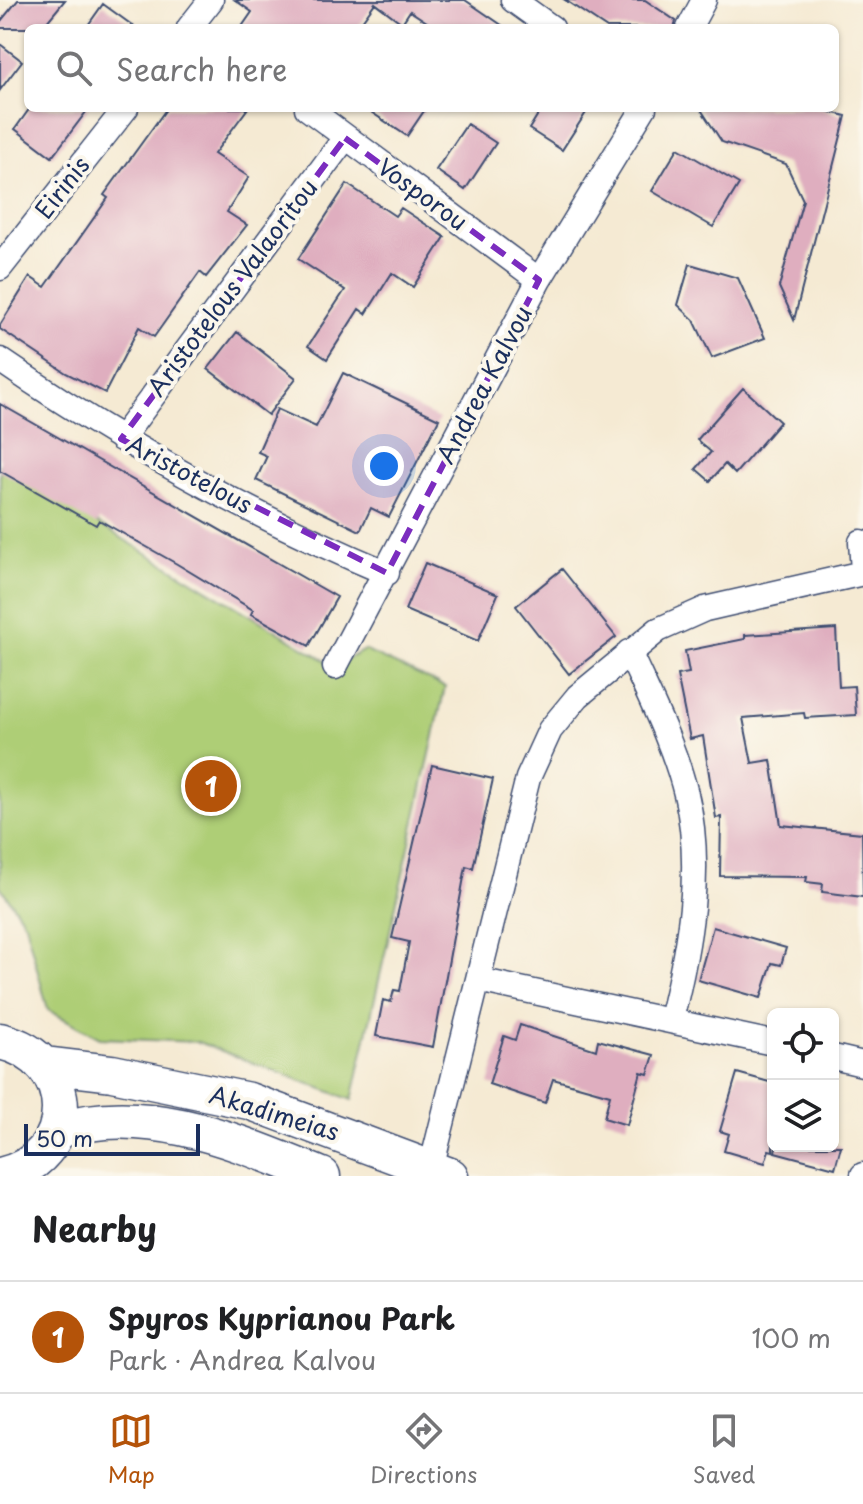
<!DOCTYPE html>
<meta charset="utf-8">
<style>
:root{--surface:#fff;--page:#f2f2f2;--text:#202124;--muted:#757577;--line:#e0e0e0;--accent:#b45309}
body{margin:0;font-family:"Playpen Sans",sans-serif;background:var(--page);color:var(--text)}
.controls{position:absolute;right:24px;bottom:24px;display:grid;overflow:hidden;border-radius:12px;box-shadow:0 2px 6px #0004}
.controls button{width:72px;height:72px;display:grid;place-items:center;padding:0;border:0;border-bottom:2px solid var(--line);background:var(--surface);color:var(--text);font:40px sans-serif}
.scale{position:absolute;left:24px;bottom:20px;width:176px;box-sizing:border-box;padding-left:8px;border:4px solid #1b2f5e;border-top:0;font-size:22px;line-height:28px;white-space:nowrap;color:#1b2f5e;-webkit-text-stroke:6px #fbf7ec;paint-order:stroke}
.you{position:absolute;left:384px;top:466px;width:28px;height:28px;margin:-20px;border:6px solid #fff;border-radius:50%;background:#1a73e8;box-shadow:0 0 0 12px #1a73e833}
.badge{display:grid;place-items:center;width:52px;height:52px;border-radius:50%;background:var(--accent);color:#fff;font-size:26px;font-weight:700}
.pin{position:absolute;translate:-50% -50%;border:4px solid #fff;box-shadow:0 2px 8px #0006}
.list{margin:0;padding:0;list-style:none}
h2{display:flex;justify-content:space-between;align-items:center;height:104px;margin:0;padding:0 32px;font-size:34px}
h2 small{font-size:26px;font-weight:400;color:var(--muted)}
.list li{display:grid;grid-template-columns:52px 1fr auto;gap:24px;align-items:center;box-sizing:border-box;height:112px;padding:0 32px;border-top:2px solid var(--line)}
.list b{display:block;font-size:30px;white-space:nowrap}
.list p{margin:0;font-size:26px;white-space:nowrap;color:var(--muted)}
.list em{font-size:26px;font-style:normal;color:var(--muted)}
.icon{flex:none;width:44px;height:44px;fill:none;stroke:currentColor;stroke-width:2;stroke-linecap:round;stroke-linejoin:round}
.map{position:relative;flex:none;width:863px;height:1176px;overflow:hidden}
.search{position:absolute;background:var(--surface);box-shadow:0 2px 6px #0004;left:24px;right:24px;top:24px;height:88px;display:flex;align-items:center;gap:20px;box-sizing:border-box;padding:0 28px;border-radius:12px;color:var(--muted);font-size:30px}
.sheet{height:216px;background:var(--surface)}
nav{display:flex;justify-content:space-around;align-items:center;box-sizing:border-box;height:112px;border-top:2px solid var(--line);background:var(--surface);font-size:22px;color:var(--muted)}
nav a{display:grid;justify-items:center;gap:4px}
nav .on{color:var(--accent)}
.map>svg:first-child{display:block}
.green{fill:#aece76;stroke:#647e6a;stroke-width:2}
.building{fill:#dfaebf}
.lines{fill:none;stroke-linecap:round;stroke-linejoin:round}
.street-casing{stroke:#3c4b70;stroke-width:27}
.secondary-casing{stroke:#3c4b70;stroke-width:39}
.street{stroke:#fff;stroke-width:24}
.secondary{stroke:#fff;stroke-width:36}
.marked{fill:none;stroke:#7b2cbf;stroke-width:6;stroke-dasharray:16 10;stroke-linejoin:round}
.labels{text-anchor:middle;stroke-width:8;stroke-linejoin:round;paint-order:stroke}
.street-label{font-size:24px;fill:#1b2f5e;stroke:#fbf7ec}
</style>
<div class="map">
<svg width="863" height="1176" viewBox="0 0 863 1176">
<rect width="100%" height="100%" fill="#fbf7ec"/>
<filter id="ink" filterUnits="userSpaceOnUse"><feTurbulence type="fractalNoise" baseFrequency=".0125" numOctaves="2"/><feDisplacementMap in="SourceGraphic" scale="16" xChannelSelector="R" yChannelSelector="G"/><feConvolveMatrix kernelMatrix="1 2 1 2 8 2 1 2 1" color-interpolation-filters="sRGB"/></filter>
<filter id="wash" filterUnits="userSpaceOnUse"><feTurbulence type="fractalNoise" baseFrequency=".006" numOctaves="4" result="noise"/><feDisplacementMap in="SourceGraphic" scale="32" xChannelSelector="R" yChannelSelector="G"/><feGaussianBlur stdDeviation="1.8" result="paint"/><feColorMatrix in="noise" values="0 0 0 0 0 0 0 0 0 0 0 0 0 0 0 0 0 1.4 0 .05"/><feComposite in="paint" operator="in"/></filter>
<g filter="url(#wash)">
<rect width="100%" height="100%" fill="#f5ead3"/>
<!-- green -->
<path class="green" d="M0 465 335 666 364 650 445 687 352 1100 198 1042 100 1038 48 1010 25 923 0 886Z"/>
<g id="blocks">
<!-- building -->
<path class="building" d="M18 0H65L42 28H0V22Z
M235 0H465L506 28H436L410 11 402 23 375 3 357 28H241L252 12Z
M565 0H645L676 21 674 28H607Z
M103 4 136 28H86Z
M0 44 22 61 0 90Z
M30 108H89L52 157 15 129Z
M167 108H248L214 154 249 177 227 212 247 225 206 277 200 272 154 337 139 327 105 393 66 373 0 329V325L30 277 45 287 108 198 104 195Z
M365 108H426L407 136Z
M542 108H589L562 150 529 129Z
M700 108H816L846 116 794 320 779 287 803 200 786 164 722 142Z
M467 124 496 143 465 190 436 170Z
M678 148 739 184 713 227 652 191Z
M347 184 395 216 401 208 445 237 413 287 392 273 366 314 359 309 327 359 308 346 345 290 298 259Z
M690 264 738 278 765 338 712 358 694 320 678 305Z
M237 332 296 378 268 415 208 369Z
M343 373 439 419 389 517 371 508 360 531 256 480 267 456 258 452 277 409 316 427Z
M743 388 780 422 735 474 725 464 710 481 696 469 711 452 697 440Z
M0 404 337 597 309 646 251 614 253 610 177 564 99 520 96 525 0 471Z
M425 563 498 594 478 641 405 610Z
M562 569 616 637 569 674 516 606Z
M836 629 839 687 854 686 856 715 805 718 804 713 743 718 752 763 771 760 781 825 862 833 863 897 822 892 823 884 806 882 807 877 720 876 721 817 716 818 703 736 690 739 677 675 689 673 685 651 745 639V635Z
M432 765 493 779 473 868 466 866 433 1047 376 1036 383 1000 391 1002 394 990 400 991 409 942 392 938Z
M713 927 786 948 781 965 772 963 761 998 698 980Z
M520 1025 596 1050 598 1040 654 1055 648 1074 641 1072 627 1125 604 1118 610 1095 553 1079 545 1103 489 1084 504 1036 515 1040Z
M737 1073 773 1083V1151L769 1150 765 1163 724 1151 729 1134 720 1131Z
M776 1146H841L835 1168 775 1152Z"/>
</g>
</g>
<g filter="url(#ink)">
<use href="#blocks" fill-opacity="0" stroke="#3c4b70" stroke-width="2"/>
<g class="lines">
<defs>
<path id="street" d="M513 0 552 28
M189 28 211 0
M689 28 704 0
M307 108 539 280
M0 268 126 108
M0 360C121 443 251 516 387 573
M121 439 345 138
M861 542 863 571
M629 652C650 698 674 745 686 794 704 868 689 947 671 1019
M335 667 539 280 644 108
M478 980 773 1043
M833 1057 863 1064
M431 1168 528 778 550 730 578 696 658 630 705 609 863 573
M863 1176V1175"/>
<path id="secondary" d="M0 1041C80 1059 80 1159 0 1176
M45 1065 112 1073 249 1101 450 1176
M57 1130C148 1101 239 1143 322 1176"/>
</defs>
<!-- street casing -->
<use href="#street" class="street-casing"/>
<!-- secondary casing -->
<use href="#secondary" class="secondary-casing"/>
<!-- street -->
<use href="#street" class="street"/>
<!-- secondary -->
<use href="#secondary" class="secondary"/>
</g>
</g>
<!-- marked area -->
<path class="marked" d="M345 138 539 280 387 573 121 439Z"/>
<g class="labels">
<!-- street labels -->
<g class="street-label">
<text transform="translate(63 188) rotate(-52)" y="8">Eirinis</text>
<text transform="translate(422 195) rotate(36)" y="8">Vosporou</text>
<text transform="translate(233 288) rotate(-53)" y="8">Aristotelous Valaoritou</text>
<text transform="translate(485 385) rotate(-62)" y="8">Andrea Kalvou</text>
<text transform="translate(189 475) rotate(28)" y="8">Aristotelous</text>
<text transform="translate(274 1114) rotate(17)" y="8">Akadimeias</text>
</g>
</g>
</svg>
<div class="controls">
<button><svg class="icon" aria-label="locate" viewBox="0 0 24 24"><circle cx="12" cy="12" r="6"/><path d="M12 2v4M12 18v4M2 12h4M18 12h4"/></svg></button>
<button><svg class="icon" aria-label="layers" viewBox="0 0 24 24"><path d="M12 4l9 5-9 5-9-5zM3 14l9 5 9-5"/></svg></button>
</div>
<div class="scale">50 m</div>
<div class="you"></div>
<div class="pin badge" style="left:211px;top:786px">1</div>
<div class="search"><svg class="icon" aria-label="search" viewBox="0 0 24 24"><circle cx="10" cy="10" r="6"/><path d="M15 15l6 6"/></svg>Search here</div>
</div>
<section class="sheet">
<h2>Nearby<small></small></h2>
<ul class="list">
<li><span class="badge">1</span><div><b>Spyros Kyprianou Park</b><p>Park · Andrea Kalvou</p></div><em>100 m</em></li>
</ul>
</section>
<nav>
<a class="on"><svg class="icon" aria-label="map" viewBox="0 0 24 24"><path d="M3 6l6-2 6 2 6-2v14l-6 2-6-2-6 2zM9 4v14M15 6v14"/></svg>Map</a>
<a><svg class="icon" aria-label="directions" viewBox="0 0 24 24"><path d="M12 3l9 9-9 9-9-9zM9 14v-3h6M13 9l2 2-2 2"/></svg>Directions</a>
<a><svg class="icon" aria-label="saved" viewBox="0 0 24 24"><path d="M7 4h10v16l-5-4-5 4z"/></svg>Saved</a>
</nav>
